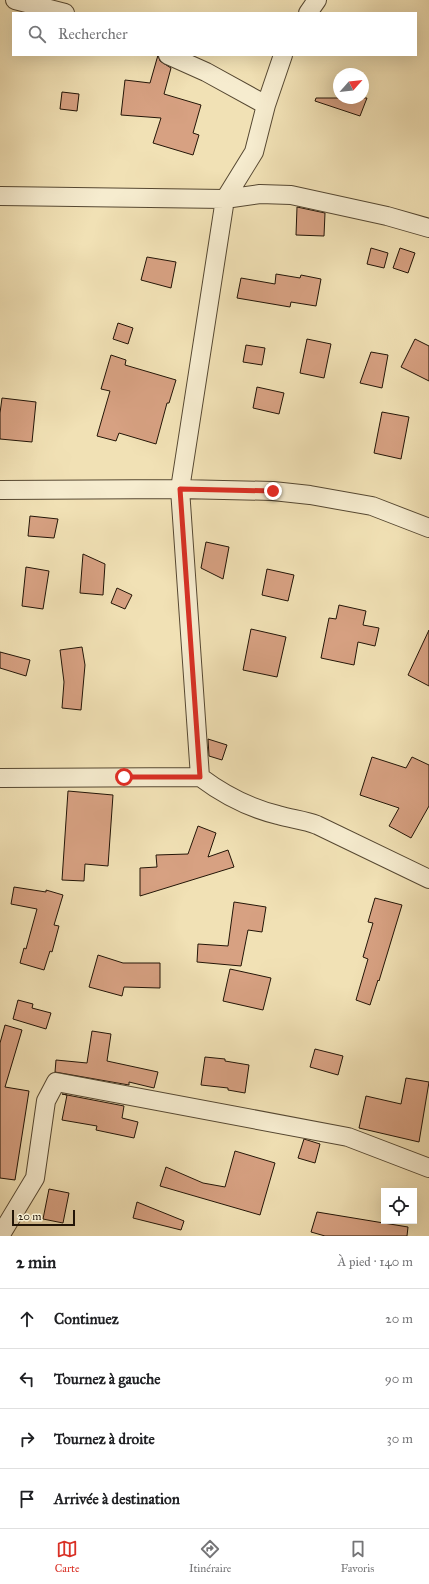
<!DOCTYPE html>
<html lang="fr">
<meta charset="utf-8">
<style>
:root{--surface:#fff;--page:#f6f6f6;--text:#202124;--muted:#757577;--line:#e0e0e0;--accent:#d93025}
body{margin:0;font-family:"IM FELL Great Primer",serif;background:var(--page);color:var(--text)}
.controls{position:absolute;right:12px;bottom:12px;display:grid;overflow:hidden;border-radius:0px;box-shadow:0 4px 16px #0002}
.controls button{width:36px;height:36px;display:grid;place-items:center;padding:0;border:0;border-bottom:1px solid var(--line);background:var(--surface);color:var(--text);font:20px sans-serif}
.compass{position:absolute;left:333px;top:68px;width:36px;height:36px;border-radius:50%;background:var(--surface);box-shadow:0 4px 16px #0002;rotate:63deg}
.scale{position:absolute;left:12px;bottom:10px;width:63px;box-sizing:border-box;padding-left:4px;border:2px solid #231507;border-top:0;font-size:11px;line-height:14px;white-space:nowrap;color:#231507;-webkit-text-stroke:3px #f6eccf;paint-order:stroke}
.stop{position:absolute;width:12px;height:12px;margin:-9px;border:3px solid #d93025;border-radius:50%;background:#fff}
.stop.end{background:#d93025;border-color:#fff;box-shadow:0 1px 4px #0008}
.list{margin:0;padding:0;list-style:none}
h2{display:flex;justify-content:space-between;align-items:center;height:52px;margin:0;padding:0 16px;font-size:17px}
h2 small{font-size:13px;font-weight:400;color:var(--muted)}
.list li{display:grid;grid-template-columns:26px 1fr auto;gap:12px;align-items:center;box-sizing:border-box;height:60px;padding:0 16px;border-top:1px solid var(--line)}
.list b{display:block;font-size:15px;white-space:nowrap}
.list em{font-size:13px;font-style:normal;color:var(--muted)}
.icon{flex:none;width:22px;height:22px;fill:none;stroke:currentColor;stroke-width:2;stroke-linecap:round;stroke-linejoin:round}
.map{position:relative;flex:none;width:429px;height:1236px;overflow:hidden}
.search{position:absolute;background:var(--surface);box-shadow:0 4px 16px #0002;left:12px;right:12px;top:12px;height:44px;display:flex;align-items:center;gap:10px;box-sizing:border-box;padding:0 14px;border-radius:0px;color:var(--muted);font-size:15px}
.sheet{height:292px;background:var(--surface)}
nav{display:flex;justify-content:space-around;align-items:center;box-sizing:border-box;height:56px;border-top:1px solid var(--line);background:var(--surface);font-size:11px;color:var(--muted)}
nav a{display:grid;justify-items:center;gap:2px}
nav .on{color:var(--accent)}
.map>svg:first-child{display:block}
.building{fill:#d7a182;stroke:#231507}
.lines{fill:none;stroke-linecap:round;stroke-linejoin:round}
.street-casing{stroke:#564832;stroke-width:20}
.street{stroke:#f6eccf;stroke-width:18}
.route{stroke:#d93025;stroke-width:5}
</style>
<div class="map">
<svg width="429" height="1236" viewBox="0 0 429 1236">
<rect width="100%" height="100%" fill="#f1e1b5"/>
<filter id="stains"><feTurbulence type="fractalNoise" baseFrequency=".005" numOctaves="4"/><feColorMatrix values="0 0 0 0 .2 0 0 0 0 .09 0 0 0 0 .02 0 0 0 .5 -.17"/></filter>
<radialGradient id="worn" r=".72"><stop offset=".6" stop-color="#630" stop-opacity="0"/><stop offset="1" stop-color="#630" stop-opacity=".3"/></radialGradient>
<!-- building -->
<path class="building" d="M158 55 160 61 171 68 164 94 201 105 193 133 199 135 193 155 153 143 161 118 121 115 125 80 150 83Z
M62 92 79 94 77 111 60 109Z
M316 98H367L360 116 315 101Z
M297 207 325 213 324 236 296 235Z
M371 248 388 253 384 268 367 264Z
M400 248 415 253 408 273 393 268Z
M147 257 176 262 171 288 141 280Z
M276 274 300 278 301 275 321 279 316 306 291 302 290 307 237 298 241 278 275 284Z
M118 323 133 328 128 344 113 339Z
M307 339 331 344 324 378 300 373Z
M415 339 429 346V381L401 367Z
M246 345 265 348 262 365 243 362Z
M371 352 388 355 382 388 360 383Z
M111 355 126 360 125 365 176 380 169 403H167L156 444 119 433 116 441 97 436 110 391 101 389Z
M257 387 284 393 279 414 253 408Z
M2 398 36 402 32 442 0 439V413Z
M382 412 409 417 401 459 374 453Z
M30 516 58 519 54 538 28 536Z
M206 542 229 547 223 579 201 568Z
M83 554 105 564 103 595 80 593Z
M26 567 49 571 43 609 22 606Z
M267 569 294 575 288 601 262 595Z
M117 588 132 595 125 609 111 603Z
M339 605 366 611 363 625 379 628 375 646 358 642 354 665 321 658 329 618 336 619Z
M251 629 286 637 277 677 243 670Z
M429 630V686L408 675Z
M82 647 85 665 81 710 62 708 64 682 60 650Z
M0 652 30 660 26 676 0 668Z
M208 739 227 745 222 760 209 756Z
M372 757 406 768 412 757 429 765V806L411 838 389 826 399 808 360 795Z
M68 791 113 795 108 866 85 864 84 881 62 880Z
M198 826 216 833 208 857 228 850 234 867 140 896V868L157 867 156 855 188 854Z
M14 887 46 892V890L63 895 54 925 59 926 52 952 50 951 44 970 20 963 24 948 26 949 37 909 11 904Z
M375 898 402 905 379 981 378 980 370 1005 356 1000 368 959 363 957 373 923 368 922Z
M234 902 266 907 262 932 248 930 241 966 197 962 198 944 228 946Z
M98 955 123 963H160V988L124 987 122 996 89 987Z
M230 969 271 978 263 1010 223 1001Z
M18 1000 33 1004 32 1008 51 1013 46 1029 13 1019Z
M5 1025 22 1030 5 1087 29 1091 15 1180 0 1178V1043Z
M92 1031 111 1034 107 1061 158 1072 154 1088 129 1082V1085L55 1072 56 1060 87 1063Z
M315 1049 343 1056 338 1075 310 1067Z
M205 1057 225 1059V1061L249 1065 245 1093 228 1090V1088L201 1085Z
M406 1078 429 1082 419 1142 359 1128 366 1096 401 1104Z
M62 1094 124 1106 122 1118 138 1122 134 1138 96 1130 97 1126 62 1120 67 1095Z
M304 1139 320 1144 315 1163 298 1158Z
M235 1151 275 1163 260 1215 160 1186 166 1167 203 1183 225 1187Z
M49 1189 69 1193 63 1223 43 1219Z
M137 1202 184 1221 181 1230 133 1218Z
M317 1212 408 1227 407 1236H325L311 1232Z"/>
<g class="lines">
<defs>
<path id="street" d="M15 0 65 13
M308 13 317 0
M168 55 206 72 266 105
M0 196 225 199 260 194 291 195 387 216 429 228
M0 490 180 489 273 491 310 495 372 506 429 528
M200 777 180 489 225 199 254 152 266 105 283 55
M0 778 200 777C224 795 249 808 278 815 291 819 304 820 317 825L429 879
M0 1236 35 1178 46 1101 56 1082 348 1137 429 1168"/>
</defs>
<!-- street casing -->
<use href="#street" class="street-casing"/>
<!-- street -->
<use href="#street" class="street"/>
</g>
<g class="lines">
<!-- route -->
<path class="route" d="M124 777H200L180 489 273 491"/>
</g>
<rect width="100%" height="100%" filter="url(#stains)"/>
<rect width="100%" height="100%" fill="url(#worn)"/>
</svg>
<div class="controls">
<button><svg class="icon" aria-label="locate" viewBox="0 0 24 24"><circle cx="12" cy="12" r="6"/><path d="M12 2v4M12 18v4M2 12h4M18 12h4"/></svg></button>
</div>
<svg class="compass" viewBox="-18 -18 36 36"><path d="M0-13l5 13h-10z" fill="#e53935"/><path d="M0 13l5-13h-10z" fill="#757577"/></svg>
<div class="scale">20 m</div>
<div class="stop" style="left:124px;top:777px"></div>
<div class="stop end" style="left:273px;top:491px"></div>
<div class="search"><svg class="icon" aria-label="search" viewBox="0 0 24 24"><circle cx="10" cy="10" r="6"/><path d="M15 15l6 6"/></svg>Rechercher</div>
</div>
<section class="sheet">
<h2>2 min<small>À pied · 140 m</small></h2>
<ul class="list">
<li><svg class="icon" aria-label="ahead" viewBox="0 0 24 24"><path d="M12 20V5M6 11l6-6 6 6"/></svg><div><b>Continuez</b></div><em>20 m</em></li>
<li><svg class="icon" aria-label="left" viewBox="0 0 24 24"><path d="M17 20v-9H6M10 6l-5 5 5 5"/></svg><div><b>Tournez à gauche</b></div><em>90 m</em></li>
<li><svg class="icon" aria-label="right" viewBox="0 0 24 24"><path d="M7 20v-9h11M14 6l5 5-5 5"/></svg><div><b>Tournez à droite</b></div><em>30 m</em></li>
<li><svg class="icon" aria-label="arrive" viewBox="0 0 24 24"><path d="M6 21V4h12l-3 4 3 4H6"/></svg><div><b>Arrivée à destination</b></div></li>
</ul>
</section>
<nav>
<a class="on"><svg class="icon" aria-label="map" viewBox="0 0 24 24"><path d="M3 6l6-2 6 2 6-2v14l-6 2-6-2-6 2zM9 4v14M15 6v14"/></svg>Carte</a>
<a><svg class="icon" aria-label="directions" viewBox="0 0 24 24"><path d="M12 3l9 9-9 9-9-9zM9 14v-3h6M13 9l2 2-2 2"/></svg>Itinéraire</a>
<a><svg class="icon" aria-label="saved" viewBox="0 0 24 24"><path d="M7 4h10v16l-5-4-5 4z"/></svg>Favoris</a>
</nav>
